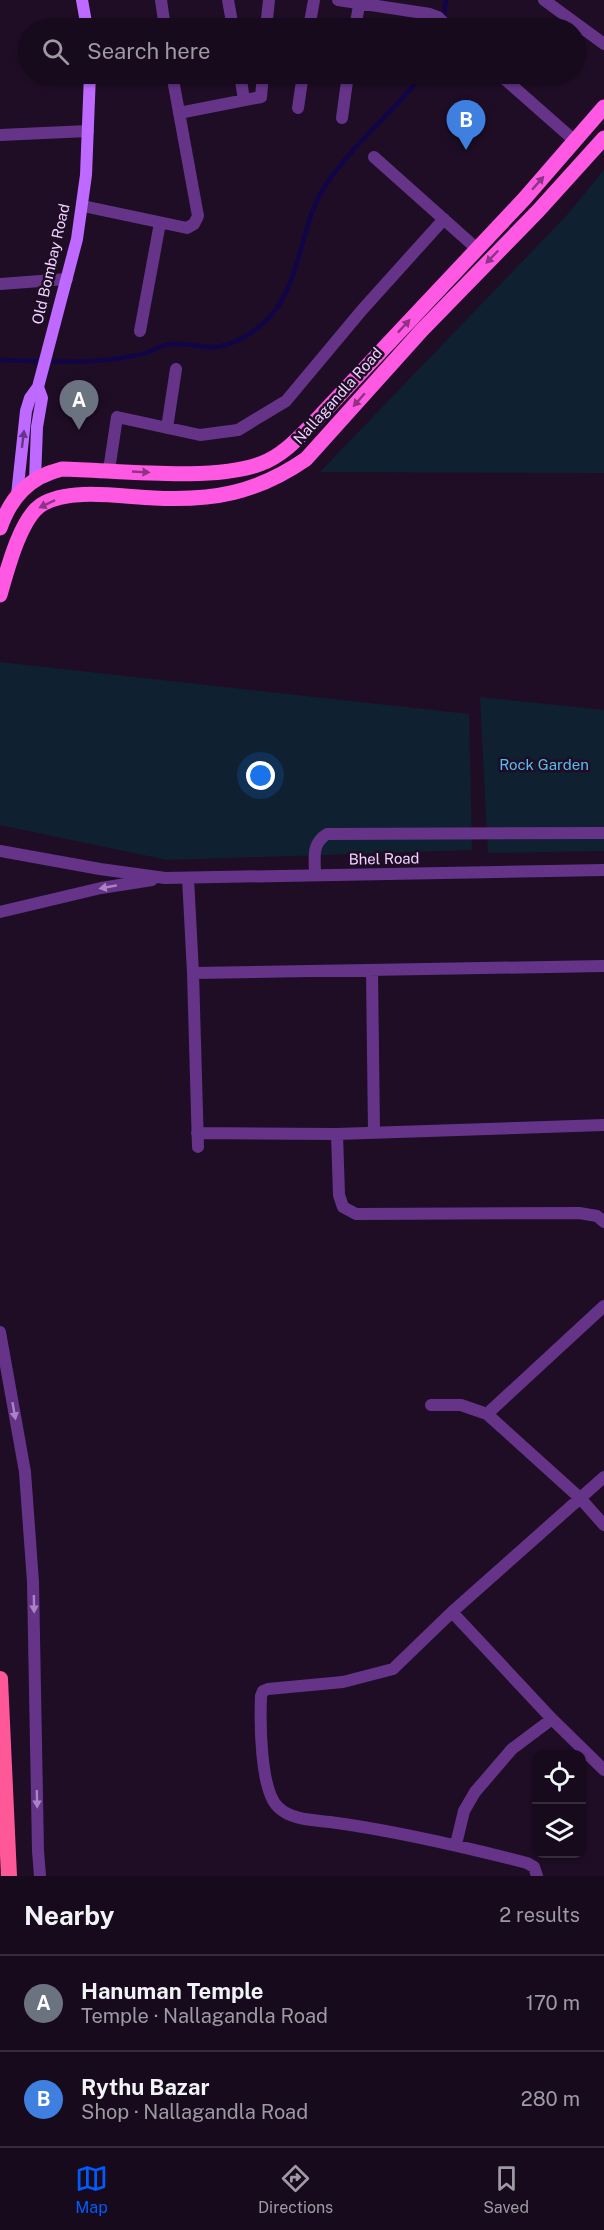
<!DOCTYPE html>
<meta charset="utf-8">
<style>
:root{--surface:#170a1c;--page:#201325;--text:#f1f3f6;--muted:#9e9aa3;--line:#362b3b;--accent:#005bfd}
body{margin:0;font-family:"Public Sans",sans-serif;background:var(--page);color:var(--text)}
.controls{position:absolute;right:18px;bottom:18px;display:grid;overflow:hidden;border-radius:12px;box-shadow:0 2px 4px #0004}
.controls button{width:54px;height:54px;display:grid;place-items:center;padding:0;border:0;border-bottom:2px solid var(--line);background:var(--surface);color:var(--text);font:30px sans-serif}
.you{position:absolute;left:261px;top:776px;width:21px;height:21px;margin:-15px;border:4px solid #fff;border-radius:50%;background:#1a73e8;box-shadow:0 0 0 9px #1a73e833}
.badge{display:grid;place-items:center;width:39px;height:39px;border-radius:50%;background:var(--accent);color:#fff;font-size:20px;font-weight:700}
.pin{position:absolute;translate:-50% -50px;filter:drop-shadow(0 2px 3px #0008)}
.pin::after{content:'';position:absolute;top:32px;width:21px;height:18px;background:inherit;clip-path:polygon(0 0,100% 0,50% 100%)}
.list{margin:0;padding:0;list-style:none}
h2{display:flex;justify-content:space-between;align-items:center;height:78px;margin:0;padding:0 24px;font-size:26px}
h2 small{font-size:20px;font-weight:400;color:var(--muted)}
.list li{display:grid;grid-template-columns:39px 1fr auto;gap:18px;align-items:center;box-sizing:border-box;height:96px;padding:0 24px;border-top:2px solid var(--line)}
.list b{display:block;font-size:22px;white-space:nowrap}
.list p{margin:0;font-size:20px;white-space:nowrap;color:var(--muted)}
.list em{font-size:20px;font-style:normal;color:var(--muted)}
.icon{flex:none;width:33px;height:33px;fill:none;stroke:currentColor;stroke-width:2;stroke-linecap:round;stroke-linejoin:round}
.map{position:relative;flex:none;width:604px;height:1876px;overflow:hidden}
.search{position:absolute;background:var(--surface);box-shadow:0 2px 4px #0004;left:18px;right:18px;top:18px;height:66px;display:flex;align-items:center;gap:15px;box-sizing:border-box;padding:0 21px;border-radius:33px;color:var(--muted);font-size:22px}
.sheet{height:270px;background:var(--surface)}
nav{display:flex;justify-content:space-around;align-items:center;box-sizing:border-box;height:84px;border-top:2px solid var(--line);background:var(--surface);font-size:16px;color:var(--muted)}
nav a{display:grid;justify-items:center;gap:3px}
nav .on{color:var(--accent)}
.map>svg:first-child{display:block}
.green{fill:#0f2031}
.lines{fill:none;stroke-linecap:round;stroke-linejoin:round}
.stream{stroke:#110547;stroke-width:4.5}
.minor{stroke:#653489;stroke-width:12}
.tertiary{stroke:#653489;stroke-width:12}
.secondary{stroke:#be69ff;stroke-width:12}
.primary{stroke:#ff59e3;stroke-width:15}
.trunk{stroke:#ff5898;stroke-width:16}
.oneway{fill:#8f3384}
.oneway2{fill:#673688}
.oneway3{fill:#aa83c4}
.labels{text-anchor:middle;stroke-width:5;stroke-linejoin:round;paint-order:stroke}
.street-label{font-size:15px;fill:#f0d2ff;stroke:#1f0d26}
.park-label{font-size:15px;fill:#54beea;stroke:#1f0d26}
</style>
<div class="map">
<svg width="604" height="1876" viewBox="0 0 604 1876">
<rect width="100%" height="100%" fill="#1f0d26"/>
<!-- green -->
<path class="green" d="M604 170V473L320 472 568 214Z
M0 662 469 714 472 850 167 860 0 825Z
M480 697 604 710V851L488 853Z"/>
<g class="lines">
<!-- stream -->
<path class="stream" d="M443 20 446 0
M0 360C40 361 83 364 123 358 131 356 141 355 149 352 155 350 160 346 166 345 180 342 193 346 207 347 233 349 261 329 276 309 301 274 301 227 322 191 349 147 392 114 423 74"/>
<!-- minor -->
<path class="minor" d="M161 0 165 28
M228 0 233 28
M338 0 430 14 438 17 449 28
M544 0 604 44
M266 28 269 0
M309 28 314 0
M355 28 360 0
M240 74 244 100
M499 74 575 141
M298 108 303 74
M179 113 261 97 263 74
M342 118 348 74
M0 135 88 131
M374 157 476 248
M83 206 187 228 194 224 198 216 172 74
M0 284 67 279
M140 331 160 223
M167 428 176 369
M109 470 117 417 200 435 238 430 286 401 362 310 444 219
M315 875C315 858 311 844 327 834L604 833
M188 878 193 973
M372 971 374 1132
M197 1133 337 1134 604 1125
M337 1134 339 1195 343 1207 356 1214 579 1213 597 1216 604 1222
M198 1147 193 973 604 966
M431 1405H461L487 1414 580 1498 604 1525
M487 1414 604 1306
M452 1612 552 1719 604 1770
M456 1844 464 1811 475 1792 512 1749 552 1719
M537 1876 534 1867 527 1863C461 1846 397 1831 330 1822 313 1820 291 1820 278 1807 260 1790 260 1721 261 1696L263 1691 268 1689 343 1682 393 1669 452 1612 604 1477"/>
<!-- tertiary -->
<path class="tertiary" d="M0 851 100 869 165 878 604 870
M0 912 101 888 152 880
M0 1332 25 1472 33 1582 38 1851 40 1876"/>
<!-- secondary -->
<path class="secondary" d="M82 0 87 28
M35 480 37 427 42 398 38 387
M17 495 26 411 30 398 38 387 77 239 86 175 90 74"/>
<!-- primary -->
<path class="primary" d="M0 528C11 497 29 477 62 469 117 470 210 482 260 464 285 455 303 433 321 415L525 198 604 107
M0 595C7 571 20 519 41 505 69 487 123 497 154 498 213 501 257 493 306 459L422 330 538 211 604 138"/>
<!-- trunk -->
<path class="trunk" d="M0 1679 9 1876"/>
</g>
<!-- one-way arrows -->
<defs><path id="oneway-solid" d="M-6-.8H1V-3.2L6.5 0L1 3.2V.8H-6Z" transform="scale(1.5)"/></defs>
<g class="oneway">
<use href="#oneway-solid" transform="translate(538 183) rotate(-49)"/>
<use href="#oneway-solid" transform="translate(492 257) rotate(134)"/>
<use href="#oneway-solid" transform="translate(404 326) rotate(-47)"/>
<use href="#oneway-solid" transform="translate(359 400) rotate(131)"/>
<use href="#oneway-solid" transform="translate(141 472) rotate(3)"/>
<use href="#oneway-solid" transform="translate(47 504) rotate(154)"/>
</g>
<use class="oneway2" href="#oneway-solid" transform="translate(23 439) rotate(-83)"/>
<g class="oneway3">
<use href="#oneway-solid" transform="translate(108 887) rotate(170)"/>
<use href="#oneway-solid" transform="translate(14 1411) rotate(80)"/>
<use href="#oneway-solid" transform="translate(34 1604) rotate(89)"/>
<use href="#oneway-solid" transform="translate(37 1799) rotate(89)"/>
</g>
<g class="labels">
<!-- street labels -->
<g class="street-label">
<text transform="translate(51 264) rotate(-77)" y="5">Old Bombay Road</text>
<text transform="translate(338 396) rotate(-48)" y="5">Nallagandla Road</text>
<text transform="translate(384 859) rotate(-1)" y="5">Bhel Road</text>
</g>
<!-- park labels -->
<g class="park-label">
<text x="544" y="770">Rock Garden</text>
</g>
</g>
</svg>
<div class="controls">
<button><svg class="icon" aria-label="locate" viewBox="0 0 24 24"><circle cx="12" cy="12" r="6"/><path d="M12 2v4M12 18v4M2 12h4M18 12h4"/></svg></button>
<button><svg class="icon" aria-label="layers" viewBox="0 0 24 24"><path d="M12 4l9 5-9 5-9-5zM3 14l9 5 9-5"/></svg></button>
</div>
<div class="you"></div>
<div class="pin badge" style="left:79px;top:430px;background:#6b7280">A</div>
<div class="pin badge" style="left:466px;top:150px;background:#3f7fe0">B</div>
<div class="search"><svg class="icon" aria-label="search" viewBox="0 0 24 24"><circle cx="10" cy="10" r="6"/><path d="M15 15l6 6"/></svg>Search here</div>
</div>
<section class="sheet">
<h2>Nearby<small>2 results</small></h2>
<ul class="list">
<li><span class="badge" style="background:#6b7280">A</span><div><b>Hanuman Temple</b><p>Temple · Nallagandla Road</p></div><em>170 m</em></li>
<li><span class="badge" style="background:#3f7fe0">B</span><div><b>Rythu Bazar</b><p>Shop · Nallagandla Road</p></div><em>280 m</em></li>
</ul>
</section>
<nav>
<a class="on"><svg class="icon" aria-label="map" viewBox="0 0 24 24"><path d="M3 6l6-2 6 2 6-2v14l-6 2-6-2-6 2zM9 4v14M15 6v14"/></svg>Map</a>
<a><svg class="icon" aria-label="directions" viewBox="0 0 24 24"><path d="M12 3l9 9-9 9-9-9zM9 14v-3h6M13 9l2 2-2 2"/></svg>Directions</a>
<a><svg class="icon" aria-label="saved" viewBox="0 0 24 24"><path d="M7 4h10v16l-5-4-5 4z"/></svg>Saved</a>
</nav>
